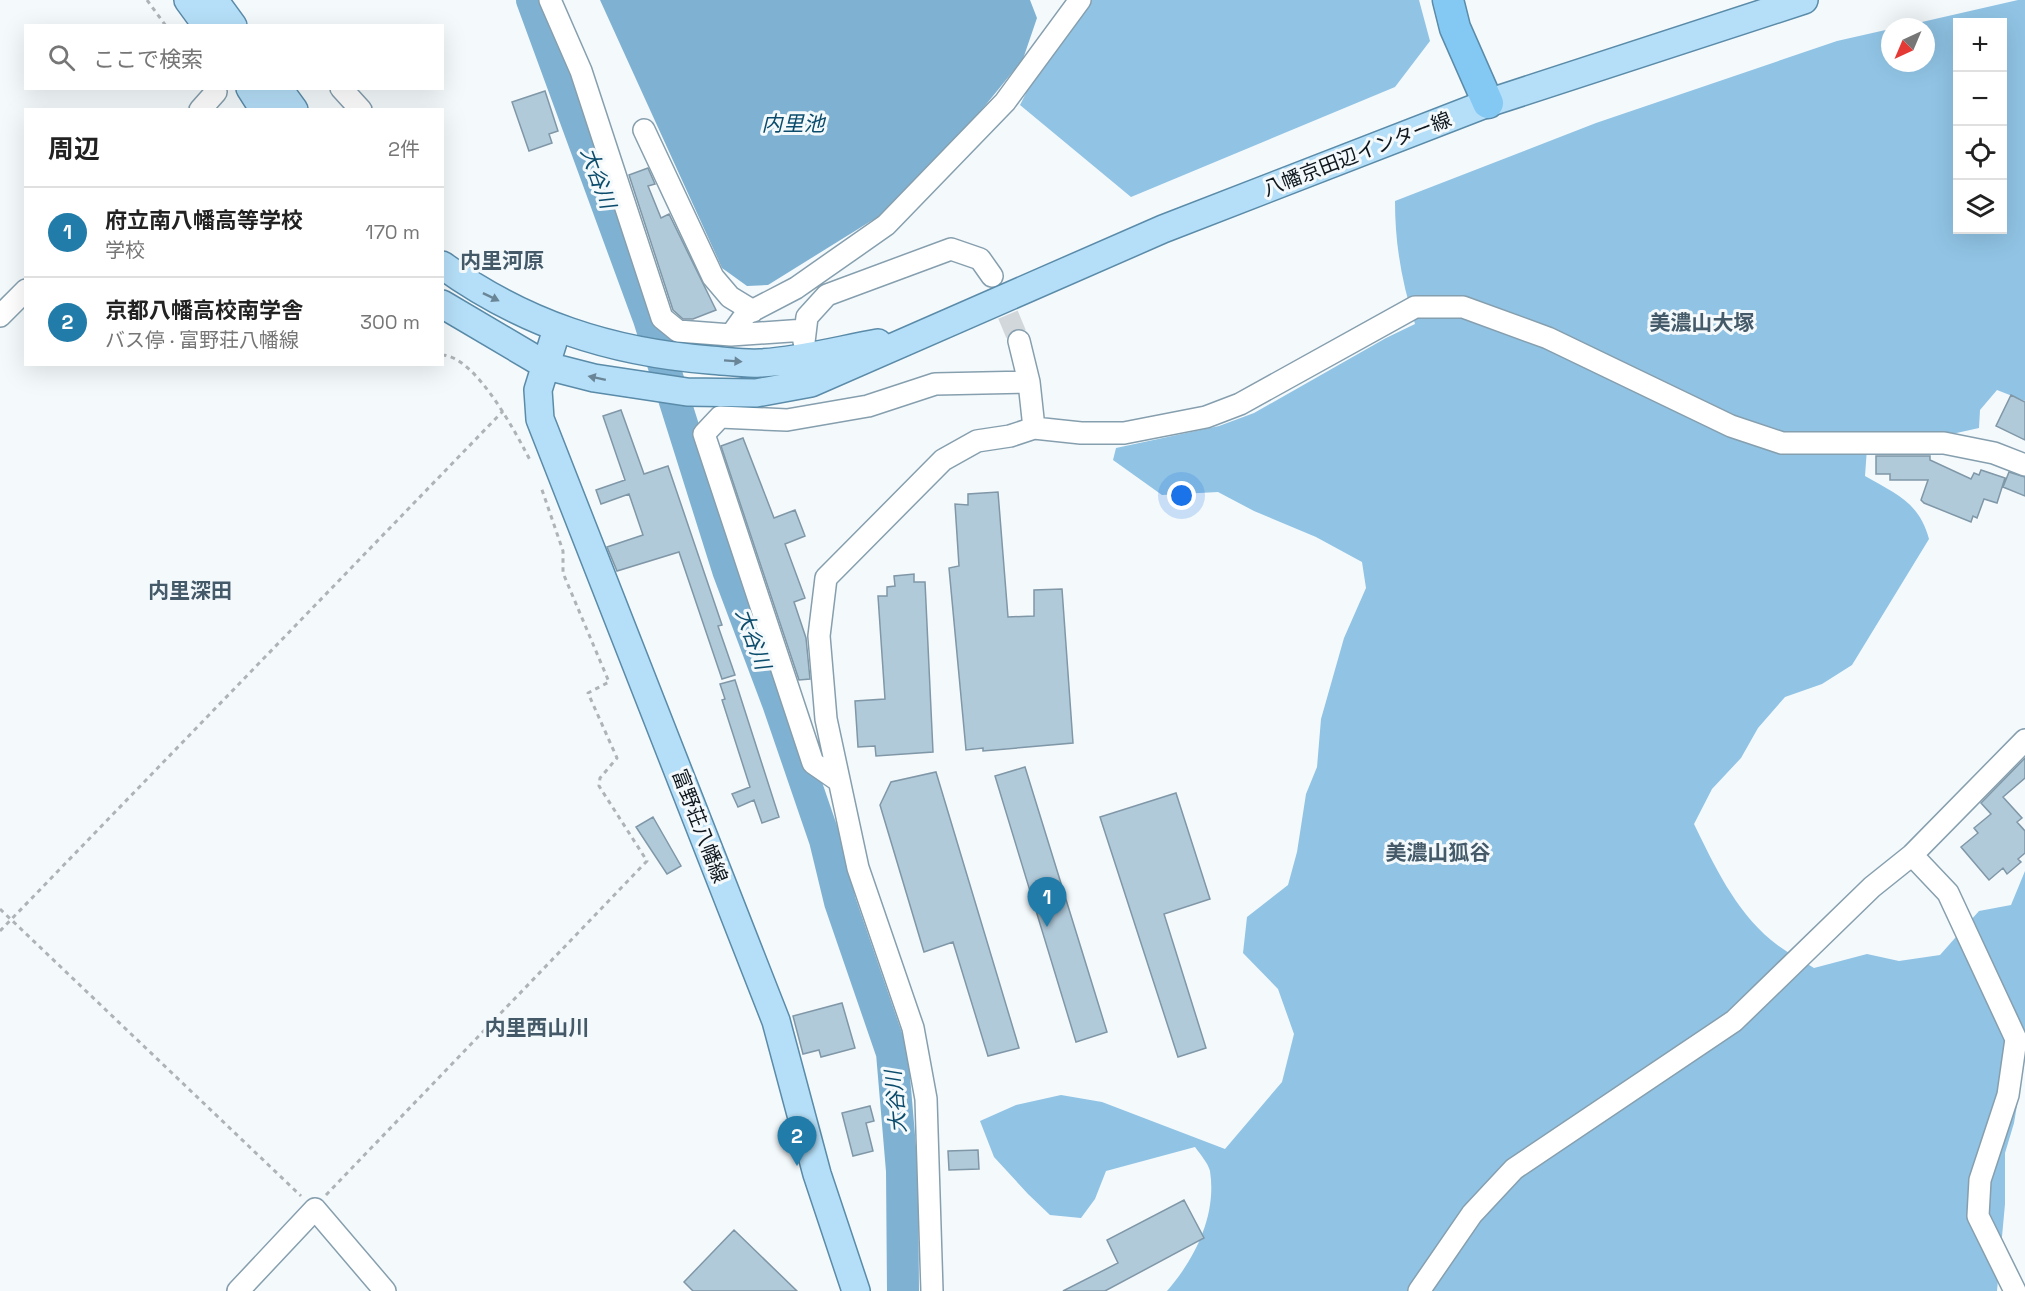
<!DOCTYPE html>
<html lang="ja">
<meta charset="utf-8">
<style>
:root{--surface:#fff;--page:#f6f6f6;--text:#222;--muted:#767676;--line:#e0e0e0;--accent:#217caa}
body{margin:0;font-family:"Space Grotesk","Noto Sans JP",sans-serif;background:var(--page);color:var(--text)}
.controls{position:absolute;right:18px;top:18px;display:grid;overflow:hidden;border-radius:0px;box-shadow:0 6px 24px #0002}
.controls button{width:54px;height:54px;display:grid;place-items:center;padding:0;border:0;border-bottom:2px solid var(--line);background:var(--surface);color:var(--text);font:30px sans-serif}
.compass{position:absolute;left:1881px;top:18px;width:54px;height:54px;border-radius:50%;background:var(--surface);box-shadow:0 6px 24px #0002;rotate:224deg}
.you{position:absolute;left:1182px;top:496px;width:21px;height:21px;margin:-15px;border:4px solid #fff;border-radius:50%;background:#1a73e8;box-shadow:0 0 0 9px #1a73e833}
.badge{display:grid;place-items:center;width:39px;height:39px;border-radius:50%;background:var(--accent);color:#fff;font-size:20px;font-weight:700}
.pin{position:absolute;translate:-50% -50px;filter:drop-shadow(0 2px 3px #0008)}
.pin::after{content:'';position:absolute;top:32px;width:21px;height:18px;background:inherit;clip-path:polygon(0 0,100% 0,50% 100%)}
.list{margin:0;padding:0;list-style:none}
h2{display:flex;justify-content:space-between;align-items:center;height:78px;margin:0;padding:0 24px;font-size:26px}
h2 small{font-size:20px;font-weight:400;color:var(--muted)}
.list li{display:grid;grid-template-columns:39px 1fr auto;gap:18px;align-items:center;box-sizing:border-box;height:90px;padding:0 24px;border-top:2px solid var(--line)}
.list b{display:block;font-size:22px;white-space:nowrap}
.list p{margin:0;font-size:20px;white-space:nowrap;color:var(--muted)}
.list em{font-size:20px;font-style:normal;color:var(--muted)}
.icon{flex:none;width:33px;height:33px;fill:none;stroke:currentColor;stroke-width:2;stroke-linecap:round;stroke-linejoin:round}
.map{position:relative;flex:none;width:2025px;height:1291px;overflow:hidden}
.search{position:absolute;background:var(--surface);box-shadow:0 6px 24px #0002;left:24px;top:24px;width:420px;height:66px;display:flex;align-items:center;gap:15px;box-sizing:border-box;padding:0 21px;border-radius:0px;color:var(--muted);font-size:22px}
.panel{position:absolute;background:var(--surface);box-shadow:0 6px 24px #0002;left:24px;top:108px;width:420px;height:258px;border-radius:0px}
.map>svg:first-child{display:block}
.forest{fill:#90c3e4;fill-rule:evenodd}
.water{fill:#7fb2d2}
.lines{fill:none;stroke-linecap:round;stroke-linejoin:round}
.river{stroke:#7fb2d2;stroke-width:32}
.building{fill:#b1cada;stroke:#7f97a7;stroke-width:1.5}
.minor-tunnel{stroke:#d2d7db;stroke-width:21;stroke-dasharray:21 10;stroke-linecap:butt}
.minor-casing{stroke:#869fae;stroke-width:24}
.major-casing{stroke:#5a8ba9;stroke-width:30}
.highway-casing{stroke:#5a8ba9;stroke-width:33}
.path{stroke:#adb3b7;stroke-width:3;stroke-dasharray:4.5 4.5;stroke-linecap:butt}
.minor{stroke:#fff;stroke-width:21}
.major{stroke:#b5dff8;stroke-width:27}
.highway{stroke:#83c9f4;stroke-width:30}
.oneway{fill:#6a8596}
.labels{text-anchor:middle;stroke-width:6;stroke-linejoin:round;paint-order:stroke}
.street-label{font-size:20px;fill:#0f181e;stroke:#f4f9fc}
.water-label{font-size:21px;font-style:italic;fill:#0b4c6c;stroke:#f4f9fc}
.neighbourhood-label{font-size:21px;font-weight:bold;fill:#445a69;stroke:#f4f9fc}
</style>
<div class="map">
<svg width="2025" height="1291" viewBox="0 0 2025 1291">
<rect width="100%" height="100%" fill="#f4f9fc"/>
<!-- forest -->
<path class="forest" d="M1073 0H1419L1430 41 1395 87 1131 197 1020 105Z
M2018 0H2025V401L1997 390 1980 410 1979 428 1943 436 1868 434 1865 476C1896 494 1919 502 1929 539L1852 665 1822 684 1785 697 1758 728 1741 758 1712 789 1694 824C1714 865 1735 910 1771 940 1784 951 1800 959 1814 968L1867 954 1899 961 1940 955 1979 911 2011 905 2025 871V1058L2014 1123 2005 1153V1204L1997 1291H1167C1195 1259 1217 1215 1210 1171 1208 1163 1200 1154 1195 1147L1106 1171 1095 1199 1081 1218 1050 1215 1028 1194 994 1157 980 1121 1016 1105 1061 1095 1102 1102 1225 1149 1282 1082 1294 1034 1278 989 1243 953 1247 917 1288 885 1297 852 1306 794 1317 767 1321 719 1344 638 1366 588 1362 562 1316 537 1254 511 1218 492 1162 495 1113 460 1116 448 1219 426 1254 413 1386 338 1415 324C1402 283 1395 245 1395 201L1596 123 1837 41 1890 29V63H1926V27H1900ZM1958 22H2002V230H1958Z"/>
<!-- water -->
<path class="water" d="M600 0H1030L1037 18 1023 59 900 210 871 221 768 285 747 286 722 268Z"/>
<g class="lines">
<!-- river -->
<path class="river" d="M532 0 649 319 728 570 778 703 825 840 840 902 892 1053 902 1171 903 1291"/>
</g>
<!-- building -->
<path class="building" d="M545 91 558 131 549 134 552 143 529 151 512 102Z
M648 168 655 184 648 186 661 218 669 214 716 310 693 319H683L673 310 629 175Z
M2011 395 2025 402V440L1996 426Z
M621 410 644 474 668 466 722 625 718 626 735 675 722 679 679 552 617 571 607 547 643 535 629 494 601 504 596 490 625 480 603 416Z
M743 438 774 518 795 510 805 536 785 544 805 598 794 602 806 638 810 679 799 680 721 446Z
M1876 456H1930V460L1971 479 1974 473 1979 475 1981 470 2005 478 1997 503 1984 499 1977 518 1973 516 1971 522 1924 503 1921 500 1928 480H1890V474H1876Z
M2009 472 2025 477V496L2003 487Z
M998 492 1008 617 1034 616V590L1062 589 1073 743 983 751V748L966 750 949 568 959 566 955 504 968 505V494Z
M914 574V582H925L933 752 876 756 875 746 858 747 855 701 885 699 878 596H887V587L895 586 894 576Z
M735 680 779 817 762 823 754 800 738 807 732 794 750 787 722 700 725 699 720 684Z
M2025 758V778L2003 797 2022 818 2017 822 2025 831V853L2018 859 2021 862 2007 874 2003 868 1989 880 1961 847 1978 833 1974 828 1991 814 1981 803Z
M1025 767 1107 1032 1076 1042 995 776Z
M936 772 1019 1048 988 1056 953 942 924 952 880 805 891 782Z
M1176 793 1210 899 1164 914 1206 1048 1178 1057 1100 817Z
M653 817 681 866 667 874 636 827Z
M842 1003 855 1048 821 1057 819 1050 803 1054 793 1016Z
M870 1106 874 1121 866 1123 873 1151 853 1156 842 1113Z
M978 1150 979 1169 949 1170 948 1151Z
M1184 1200 1204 1238 1105 1291H1063L1118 1263 1107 1240Z
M734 1230 797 1291H693L684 1282Z"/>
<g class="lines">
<!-- minor-tunnel -->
<path class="minor-tunnel" d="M996 286 1019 341"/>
<defs>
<path id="minor" d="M550 0 581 71 662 318 678 331 731 335 805 330
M341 88 361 110
M200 110 216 92
M644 130 713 277 730 297 753 311
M0 316 26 290
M731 335 746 314 796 288 886 225 1005 102 1080 0
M1019 341 1029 382 1034 428
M804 342 807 317 827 295 951 249 980 259 992 276
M839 781 813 763 704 434 720 417 787 420 868 406 935 384 1029 382
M1912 855 1948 893 2016 1039 2008 1095 1980 1180 1978 1216 2015 1291
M238 1291 315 1209 385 1291
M932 1291 926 1099 913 1028 858 868 826 719 819 636 826 578 943 460 977 441 1010 436 1034 428 1081 433H1124L1206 417 1240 404 1415 307H1463L1548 338 1731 426 1782 443H1944L1994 453 2025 465
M1419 1291 1472 1214 1514 1169 1734 1021 1872 887 1912 855 2025 740"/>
<path id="major" d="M188 0 207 26
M214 0 233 26
M250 88 264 110
M278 88 294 110
M442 265C524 324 610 352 710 360 726 361 744 364 760 363 799 361 839 350 878 343
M442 304 547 366 594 378 687 392 756 393 811 383 1163 229 1488 103 1804 0
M557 329 538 390 540 419 776 1021 817 1174 856 1291"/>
<path id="highway" d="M1448 0 1455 28 1488 103"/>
</defs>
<!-- minor casing -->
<use href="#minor" class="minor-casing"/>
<!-- major casing -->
<use href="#major" class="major-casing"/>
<!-- highway casing -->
<use href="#highway" class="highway-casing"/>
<!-- path -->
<path class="path" d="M147 0 166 26
M442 355C476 356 517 435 531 462
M0 909 301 1196
M0 931 503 411
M326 1195 647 861 599 786 600 778 617 758 588 693 609 682 563 573V551L541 487"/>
<!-- minor -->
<use href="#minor" class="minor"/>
<!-- major -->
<use href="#major" class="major"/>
<!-- highway -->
<use href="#highway" class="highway"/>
</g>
<!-- one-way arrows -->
<defs><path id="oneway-solid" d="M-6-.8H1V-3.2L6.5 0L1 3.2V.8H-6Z" transform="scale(1.5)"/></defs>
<g class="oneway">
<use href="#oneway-solid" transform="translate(491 297) rotate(26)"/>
<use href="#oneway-solid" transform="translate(733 361) rotate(4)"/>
<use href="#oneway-solid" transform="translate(597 378) rotate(-168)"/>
</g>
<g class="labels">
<!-- street labels -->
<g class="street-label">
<text transform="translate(1357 154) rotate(-21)" y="7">八幡京田辺インター線</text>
<text transform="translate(700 826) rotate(69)" y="7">富野荘八幡線</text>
</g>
<!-- water labels -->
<g class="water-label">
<text x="793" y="131">内里池</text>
<text transform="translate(598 178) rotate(70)" y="7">大谷川</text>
<text transform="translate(753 639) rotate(70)" y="7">大谷川</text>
<text transform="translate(896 1102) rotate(-95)" y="7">大谷川</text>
</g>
<!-- neighbourhood labels -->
<g class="neighbourhood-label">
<text x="502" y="268">内里河原</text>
<text x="1702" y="330">美濃山大塚</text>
<text x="190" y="598">内里深田</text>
<text x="1438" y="860">美濃山狐谷</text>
<text x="537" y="1035">内里西山川</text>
</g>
</g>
</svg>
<div class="controls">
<button>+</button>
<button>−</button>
<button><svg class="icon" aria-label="locate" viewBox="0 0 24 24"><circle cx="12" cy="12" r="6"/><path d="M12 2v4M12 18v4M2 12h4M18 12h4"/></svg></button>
<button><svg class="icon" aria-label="layers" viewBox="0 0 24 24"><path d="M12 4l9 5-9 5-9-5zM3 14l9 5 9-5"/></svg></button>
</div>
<svg class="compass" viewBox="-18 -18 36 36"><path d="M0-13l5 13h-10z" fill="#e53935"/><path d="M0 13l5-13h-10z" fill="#767676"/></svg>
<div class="you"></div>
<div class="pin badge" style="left:1047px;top:927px">1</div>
<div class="pin badge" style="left:797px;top:1166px">2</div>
<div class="search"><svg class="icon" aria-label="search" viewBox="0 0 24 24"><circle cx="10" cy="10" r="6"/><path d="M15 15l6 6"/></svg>ここで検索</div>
<section class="panel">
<h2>周辺<small>2件</small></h2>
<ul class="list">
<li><span class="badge">1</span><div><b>府立南八幡高等学校</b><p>学校</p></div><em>170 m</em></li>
<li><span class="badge">2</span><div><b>京都八幡高校南学舎</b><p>バス停 · 富野荘八幡線</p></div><em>300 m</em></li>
</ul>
</section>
</div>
